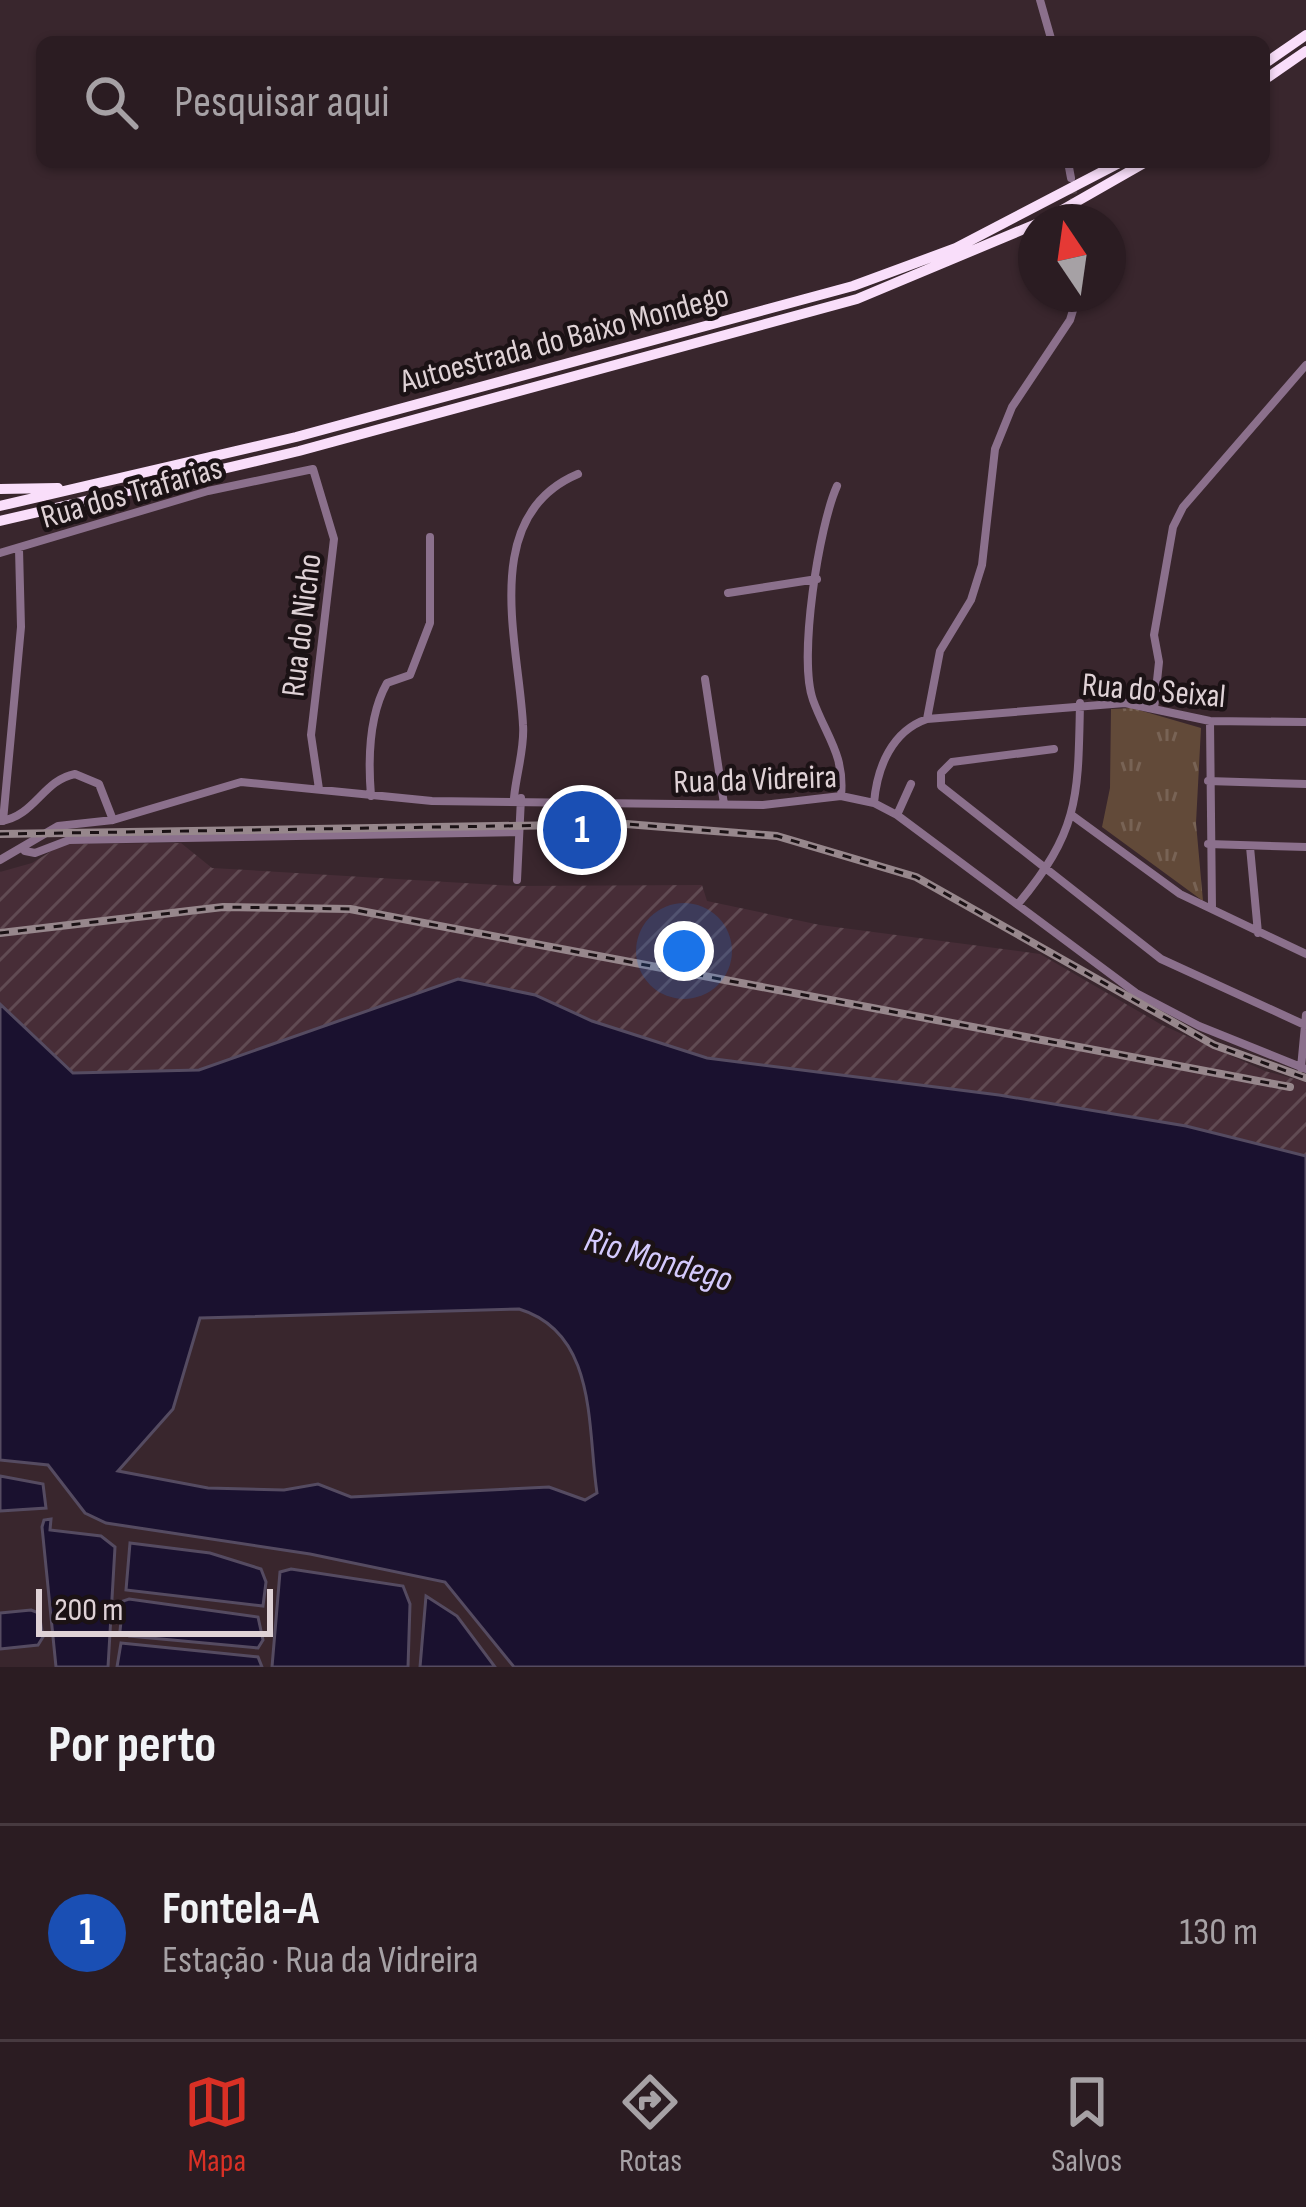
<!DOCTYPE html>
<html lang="pt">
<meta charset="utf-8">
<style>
:root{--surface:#2b1c22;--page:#33252a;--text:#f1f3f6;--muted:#a6a1a5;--line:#473a40;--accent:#d93025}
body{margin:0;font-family:"Sofia Sans Condensed",sans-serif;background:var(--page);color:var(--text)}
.compass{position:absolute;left:1018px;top:204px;width:108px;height:108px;border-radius:50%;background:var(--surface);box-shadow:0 3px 9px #0004;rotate:347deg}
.scale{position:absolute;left:36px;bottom:30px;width:237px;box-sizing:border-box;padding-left:12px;border:6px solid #dfd2d6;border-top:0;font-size:33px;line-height:42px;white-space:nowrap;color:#dfd2d6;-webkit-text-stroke:9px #1b1215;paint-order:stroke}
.you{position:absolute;left:684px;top:951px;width:42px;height:42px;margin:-30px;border:9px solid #fff;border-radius:50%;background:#1a73e8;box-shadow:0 0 0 18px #1a73e833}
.badge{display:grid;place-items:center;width:78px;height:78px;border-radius:50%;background:var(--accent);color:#fff;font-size:39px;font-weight:700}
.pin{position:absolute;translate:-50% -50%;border:6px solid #fff;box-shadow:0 3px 12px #0006}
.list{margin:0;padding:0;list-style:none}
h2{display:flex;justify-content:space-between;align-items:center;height:156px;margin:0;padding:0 48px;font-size:51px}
h2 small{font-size:39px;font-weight:400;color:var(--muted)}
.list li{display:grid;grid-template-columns:78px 1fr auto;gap:36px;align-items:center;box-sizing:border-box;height:216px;padding:0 48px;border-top:3px solid var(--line)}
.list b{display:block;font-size:45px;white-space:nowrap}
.list p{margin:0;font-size:39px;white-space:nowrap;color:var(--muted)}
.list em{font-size:39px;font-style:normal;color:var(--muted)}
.icon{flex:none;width:66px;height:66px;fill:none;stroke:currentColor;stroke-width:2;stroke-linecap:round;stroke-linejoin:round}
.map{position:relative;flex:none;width:1306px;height:1667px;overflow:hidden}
.search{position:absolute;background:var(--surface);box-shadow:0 3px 9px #0004;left:36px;right:36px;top:36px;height:132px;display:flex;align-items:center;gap:30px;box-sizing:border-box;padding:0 42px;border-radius:18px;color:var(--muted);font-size:45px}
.sheet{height:372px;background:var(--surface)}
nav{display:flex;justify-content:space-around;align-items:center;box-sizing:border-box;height:168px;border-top:3px solid var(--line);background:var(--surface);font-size:33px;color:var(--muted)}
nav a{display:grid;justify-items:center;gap:6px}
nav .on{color:var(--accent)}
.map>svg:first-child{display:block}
.industrial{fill:url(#industrial-furrows)}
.park{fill:url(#park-tufts)}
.water{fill:#1a112f;stroke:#554b61;stroke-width:3;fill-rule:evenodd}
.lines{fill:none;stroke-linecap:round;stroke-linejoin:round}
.minor-tunnel{stroke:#524046;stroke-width:8;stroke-dasharray:8 4;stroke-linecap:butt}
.minor{stroke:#8b708c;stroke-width:8}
.highway{stroke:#f9defa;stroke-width:10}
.rail-casing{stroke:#97878c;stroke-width:8}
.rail{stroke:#1b1215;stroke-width:3;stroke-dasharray:9;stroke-linecap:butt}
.labels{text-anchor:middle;stroke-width:9;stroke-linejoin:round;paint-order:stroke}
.street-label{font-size:33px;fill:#dfd2d6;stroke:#1b1215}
.water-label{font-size:36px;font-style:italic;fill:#d4cafd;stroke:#1b1215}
</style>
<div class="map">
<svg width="1306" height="1667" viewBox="0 0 1306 1667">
<defs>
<pattern id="industrial-furrows" width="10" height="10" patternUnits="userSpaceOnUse" patternTransform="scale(3)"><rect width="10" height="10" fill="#472d37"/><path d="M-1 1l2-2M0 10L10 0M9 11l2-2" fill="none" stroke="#614b53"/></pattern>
<pattern id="park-tufts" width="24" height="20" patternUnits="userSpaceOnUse" patternTransform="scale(3)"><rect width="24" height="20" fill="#624a39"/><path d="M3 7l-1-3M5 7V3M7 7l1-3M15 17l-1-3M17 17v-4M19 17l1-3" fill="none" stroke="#786355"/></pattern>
</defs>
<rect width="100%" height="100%" fill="#39262d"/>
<!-- industrial -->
<path class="industrial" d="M181 843 212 868 516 886 702 885 707 901 820 925 1040 954 1162 1025 1265 1071 1306 1082V1156L1186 1126 999 1095 707 1058 592 1021 535 995 458 979 199 1070 73 1073 0 1004V872L32 863 63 844Z"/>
<!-- park -->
<path class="park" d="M1132 708 1201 728 1196 823 1203 901 1102 827 1110 788 1111 709Z"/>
<!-- water -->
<path class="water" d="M458 979 535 995 592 1021 707 1058 999 1095 1186 1126 1306 1156V1667H514L445 1582 310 1554 106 1523 85 1513 48 1465 0 1460V1004L73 1073 199 1070ZM519 1309C598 1333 587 1428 597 1493L585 1500 549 1487 351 1497 318 1484 284 1490 208 1488 118 1471 173 1409 200 1318Z
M0 1476 43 1484 46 1508 0 1511Z
M51 1519 50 1530 101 1536 115 1547 108 1667H56L42 1527 44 1520Z
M130 1543 210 1553 261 1569 266 1582 263 1606 126 1590Z
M291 1569 403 1586 410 1604 408 1667H272L280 1572Z
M426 1596 457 1616 495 1667H420Z
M129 1599 258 1617 263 1640 258 1648 129 1636 120 1631 123 1601Z
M31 1610 39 1613 43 1637 38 1645 0 1649V1613Z
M121 1643 258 1657 262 1667H117Z"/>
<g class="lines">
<!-- minor-tunnel -->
<path class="minor-tunnel" d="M1072 186 1077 222"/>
<!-- minor -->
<path class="minor" d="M1040 0 1052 42
M1068 162 1071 178
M837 486C819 526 798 658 813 700 826 736 845 755 841 796
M0 553 208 491 313 469 334 539 311 735 319 789
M728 593 817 579
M705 679 724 804
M1154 709 1159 662 1154 635 1173 527 1183 507 1306 365
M927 719 940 651 971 600 982 565 995 449 1012 407 1070 320 1078 294
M1210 721 1212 908
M1054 749 952 762 941 773V786L1161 959 1305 1025
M1208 781 1306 784
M371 796C368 760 369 715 387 683L410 675 430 623V537
M514 798C516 774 525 748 523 725 519 644 478 516 578 474
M874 803C877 767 892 731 927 719L1125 703 1210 721 1306 722
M897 815 911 784
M1073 816 1180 894 1306 954
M1 821C35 816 43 780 75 774L99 784 113 820
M3 821 21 627 19 549
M1208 844 1306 847
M1250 847 1258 933
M25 851 35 853 69 840 518 832
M0 860 58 826 113 820 241 782 432 801 763 805 841 796 874 803 897 815 1136 993 1199 1026 1306 1069
M517 880 521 798
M1018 904C1080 830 1078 796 1080 703
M1301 1068 1306 1015"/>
<!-- highway -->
<path class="highway" d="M1264 64 1306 35
M1264 80 1306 51
M1041 222 1146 162
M0 489 58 488
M0 506 296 437 853 286 956 248 1121 162
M0 521 299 451 857 299 1036 224"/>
<defs>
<path id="rail" d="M0 834 626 824 777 836 916 877 1214 1045 1306 1078
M0 933 223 907 350 909 1290 1087"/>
</defs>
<!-- rail casing -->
<use href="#rail" class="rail-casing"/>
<!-- rail -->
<use href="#rail" class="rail"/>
</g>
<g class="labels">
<!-- street labels -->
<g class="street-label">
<text transform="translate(564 337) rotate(-15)" y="12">Autoestrada do Baixo Mondego</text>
<text transform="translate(131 491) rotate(-16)" y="12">Rua dos Trafarias</text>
<text transform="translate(300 625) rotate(-83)" y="12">Rua do Nicho</text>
<text transform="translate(1154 689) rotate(5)" y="12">Rua do Seixal</text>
<text transform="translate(755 778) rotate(-2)" y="12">Rua da Vidreira</text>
</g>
<!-- water labels -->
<g class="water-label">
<text transform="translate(659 1258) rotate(16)" y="13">Rio Mondego</text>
</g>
</g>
</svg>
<svg class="compass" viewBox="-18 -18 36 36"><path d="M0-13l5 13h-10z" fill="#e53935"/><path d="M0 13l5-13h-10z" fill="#a6a1a5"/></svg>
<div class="scale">200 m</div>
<div class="you"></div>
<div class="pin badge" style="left:582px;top:830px;background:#1a4fb4">1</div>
<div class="search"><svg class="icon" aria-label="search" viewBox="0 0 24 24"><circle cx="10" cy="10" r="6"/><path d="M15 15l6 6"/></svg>Pesquisar aqui</div>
</div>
<section class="sheet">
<h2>Por perto<small></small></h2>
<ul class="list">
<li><span class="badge" style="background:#1a4fb4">1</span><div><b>Fontela-A</b><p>Estação · Rua da Vidreira</p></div><em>130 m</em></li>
</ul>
</section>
<nav>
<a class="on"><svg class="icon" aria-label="map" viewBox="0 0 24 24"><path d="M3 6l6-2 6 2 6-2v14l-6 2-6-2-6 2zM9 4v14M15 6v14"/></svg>Mapa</a>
<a><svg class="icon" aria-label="directions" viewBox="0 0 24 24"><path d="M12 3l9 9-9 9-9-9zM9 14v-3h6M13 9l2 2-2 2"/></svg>Rotas</a>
<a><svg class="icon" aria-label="saved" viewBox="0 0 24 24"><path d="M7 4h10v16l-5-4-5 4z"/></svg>Salvos</a>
</nav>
